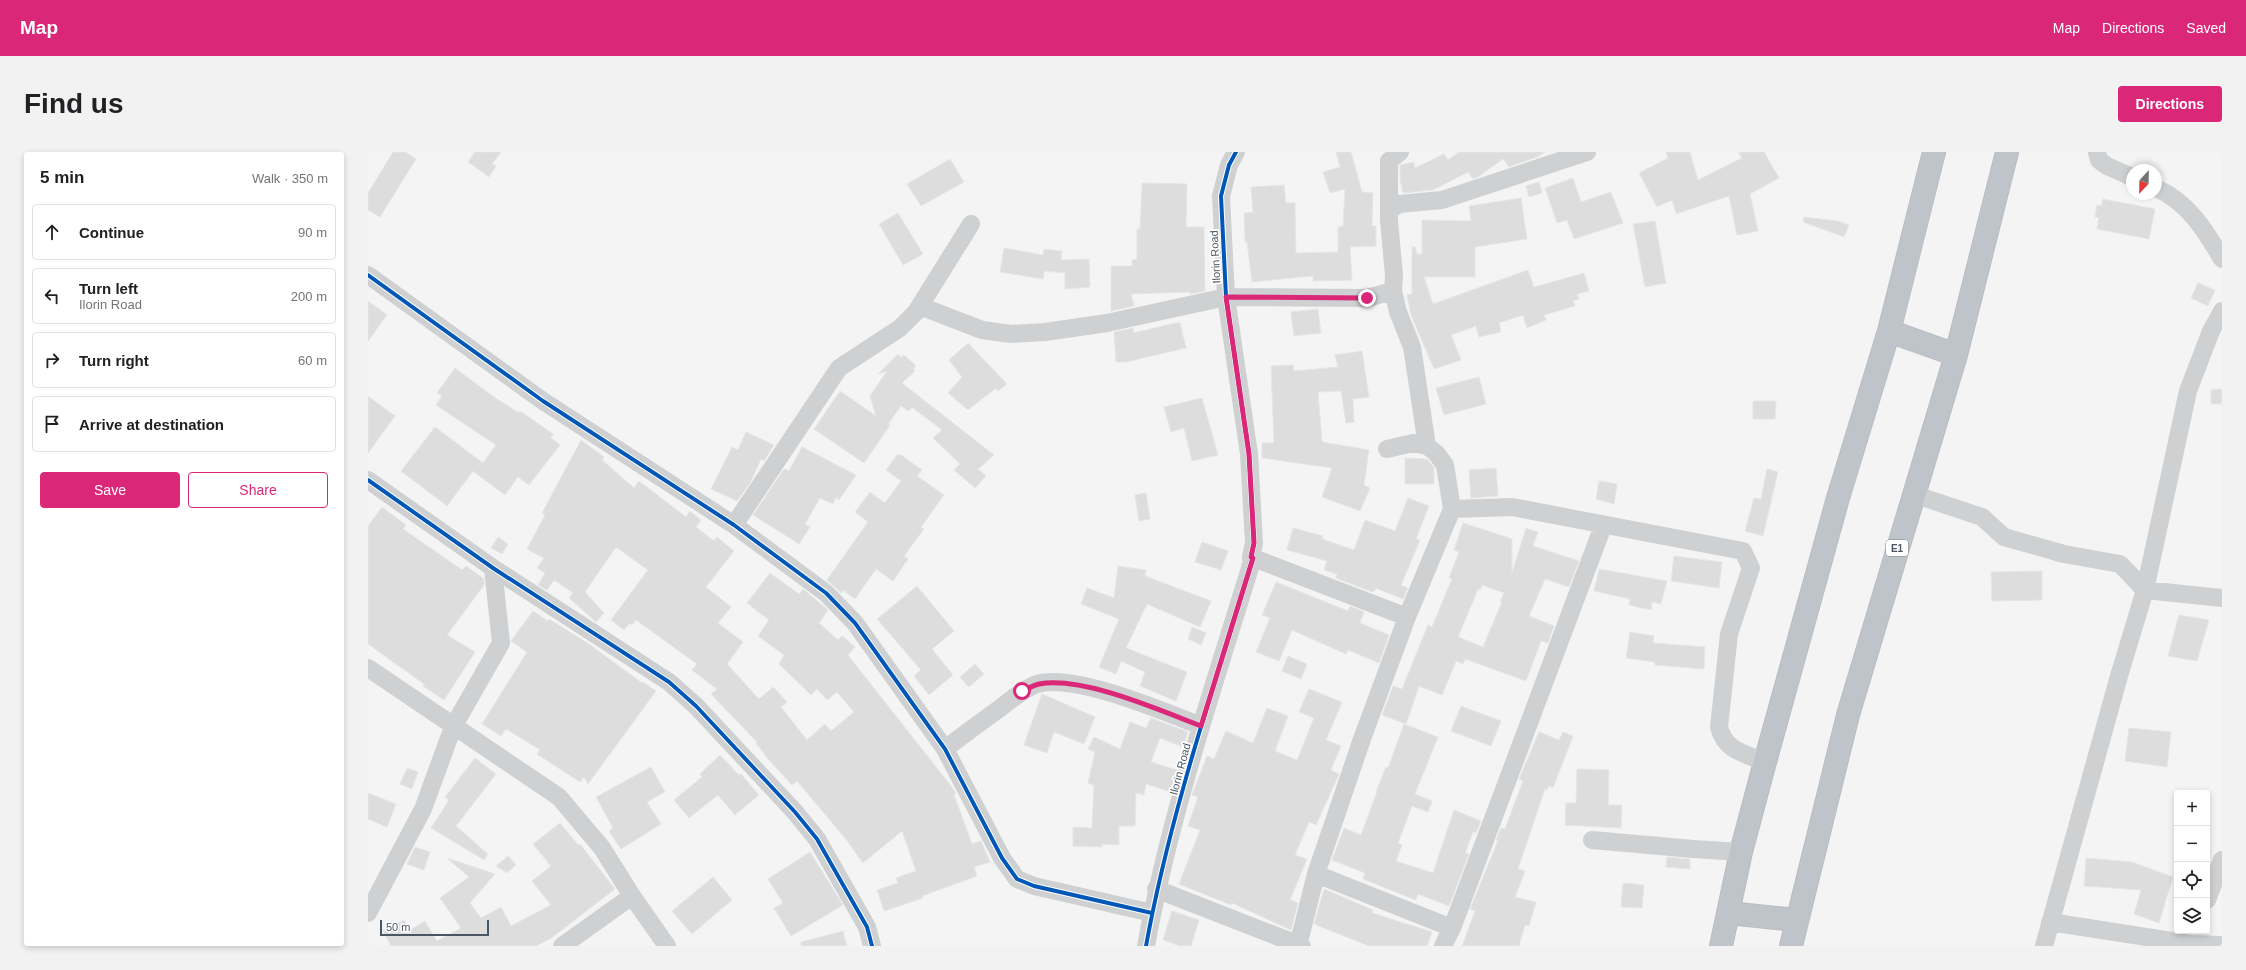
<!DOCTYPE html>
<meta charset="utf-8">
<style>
:root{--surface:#fff;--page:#f2f2f2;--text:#202124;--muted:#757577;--line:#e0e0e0;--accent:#db2777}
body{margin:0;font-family:Arial,sans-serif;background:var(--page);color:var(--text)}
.controls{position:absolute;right:12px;bottom:12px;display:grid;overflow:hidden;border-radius:4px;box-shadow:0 2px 6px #0003}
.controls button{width:36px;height:36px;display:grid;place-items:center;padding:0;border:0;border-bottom:1px solid var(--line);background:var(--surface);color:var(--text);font:20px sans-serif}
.compass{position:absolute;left:1758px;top:12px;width:36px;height:36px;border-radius:50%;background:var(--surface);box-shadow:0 2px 6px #0003;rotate:202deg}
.scale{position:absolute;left:12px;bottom:10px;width:109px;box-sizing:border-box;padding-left:4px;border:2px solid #4a5661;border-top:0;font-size:11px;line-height:14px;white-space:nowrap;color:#4a5661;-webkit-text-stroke:3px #fff;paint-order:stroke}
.stop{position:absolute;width:12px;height:12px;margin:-9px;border:3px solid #db2777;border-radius:50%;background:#fff}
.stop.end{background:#db2777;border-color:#fff;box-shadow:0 1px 4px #0008}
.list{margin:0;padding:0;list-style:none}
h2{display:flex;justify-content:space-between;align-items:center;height:52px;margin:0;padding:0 16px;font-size:17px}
h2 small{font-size:13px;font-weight:400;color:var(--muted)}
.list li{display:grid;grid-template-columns:26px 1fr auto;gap:12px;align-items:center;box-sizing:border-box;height:56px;margin:0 8px 8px;padding:0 8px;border:1px solid var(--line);border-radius:4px}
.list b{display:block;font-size:15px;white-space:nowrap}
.list p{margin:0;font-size:13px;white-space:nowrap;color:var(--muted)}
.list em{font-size:13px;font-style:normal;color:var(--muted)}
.actions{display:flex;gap:8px;padding:12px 16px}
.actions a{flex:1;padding:9px 0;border:1px solid var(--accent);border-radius:4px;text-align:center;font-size:14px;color:var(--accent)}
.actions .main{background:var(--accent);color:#fff}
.icon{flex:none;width:22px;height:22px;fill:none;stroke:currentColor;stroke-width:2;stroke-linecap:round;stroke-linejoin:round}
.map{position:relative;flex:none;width:1854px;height:794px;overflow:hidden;border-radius:4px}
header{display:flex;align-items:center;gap:24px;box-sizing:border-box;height:56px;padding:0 20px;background:var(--accent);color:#fff}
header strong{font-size:19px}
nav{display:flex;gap:22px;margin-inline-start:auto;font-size:14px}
.intro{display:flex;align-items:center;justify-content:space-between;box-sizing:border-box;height:96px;padding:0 24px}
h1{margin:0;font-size:28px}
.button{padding:10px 18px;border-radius:4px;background:var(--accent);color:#fff;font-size:14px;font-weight:700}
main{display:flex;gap:24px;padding:0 24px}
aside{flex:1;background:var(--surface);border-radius:4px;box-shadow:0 2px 6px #0003}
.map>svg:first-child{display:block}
.building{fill:#ddddde;stroke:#e5e6e7;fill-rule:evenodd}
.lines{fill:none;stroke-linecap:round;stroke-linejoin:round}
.highway-casing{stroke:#b9bec3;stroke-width:24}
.minor{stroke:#ced0d2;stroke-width:18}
.highway{stroke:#bec4c9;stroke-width:22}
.cycleway-casing{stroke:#fff;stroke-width:6}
.cycleway{stroke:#0057b8;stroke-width:4}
.route{stroke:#db2777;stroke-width:5}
.labels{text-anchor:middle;stroke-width:3.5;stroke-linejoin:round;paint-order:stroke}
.shield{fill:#fff;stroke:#808990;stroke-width:1}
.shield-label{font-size:10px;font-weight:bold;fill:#4a5661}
.street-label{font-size:11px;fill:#4a5661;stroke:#fff}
</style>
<header>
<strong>Map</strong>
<nav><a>Map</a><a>Directions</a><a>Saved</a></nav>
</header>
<div class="intro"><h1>Find us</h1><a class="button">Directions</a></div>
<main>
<aside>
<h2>5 min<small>Walk · 350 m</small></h2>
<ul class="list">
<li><svg class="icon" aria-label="ahead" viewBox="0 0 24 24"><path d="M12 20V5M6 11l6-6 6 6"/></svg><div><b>Continue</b></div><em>90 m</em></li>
<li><svg class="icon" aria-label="left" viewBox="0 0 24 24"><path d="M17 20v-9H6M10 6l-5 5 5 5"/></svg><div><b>Turn left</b><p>Ilorin Road</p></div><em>200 m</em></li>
<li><svg class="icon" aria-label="right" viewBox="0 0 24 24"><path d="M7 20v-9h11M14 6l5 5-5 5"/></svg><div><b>Turn right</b></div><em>60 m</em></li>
<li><svg class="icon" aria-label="arrive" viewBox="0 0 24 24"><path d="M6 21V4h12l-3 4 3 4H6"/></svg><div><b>Arrive at destination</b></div></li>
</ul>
<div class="actions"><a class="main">Save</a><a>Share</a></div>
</aside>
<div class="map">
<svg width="1854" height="794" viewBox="0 0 1854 794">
<rect width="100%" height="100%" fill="#f4f4f4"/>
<!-- building -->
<path class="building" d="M25 0H37L48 7 12 65 0 58V41Z
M107 0H133L124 12 128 14 121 25 100 10Z
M968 0H983L994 40 1005 41 1004 74H1008V94L982 95 984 128 945 129V124L884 130 879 90H877L876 61 885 60 883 35 916 33 918 51H927L928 101 970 100V75L975 74 977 37 962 41 955 20 972 15Z
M1091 0H1177L1169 5 1141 15 1135 7 1110 25 1105 27 1100 20 1065 38 1035 41 1032 28V13L1046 10 1047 16 1076 2 1080 8Z
M1298 0H1322L1330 28 1374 6 1370 0H1396L1411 26 1382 42 1390 79 1369 83 1361 44 1308 62 1304 48 1289 55 1271 21 1300 6Z
M582 7 596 30 553 54 539 32Z
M1205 26 1213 50 1243 40 1255 71 1206 87 1199 68 1189 71 1177 36Z
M1171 30 1174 41 1161 45 1158 34Z
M774 31 819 32 818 75H836L837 139 822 142V140L763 142 766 154 743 159V114H764V108L769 107V77H772Z
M1153 46 1159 87 1107 95V125H1056L1065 152 1160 118 1166 135 1216 121 1221 139 1209 142 1211 147 1205 149 1207 154 1176 163 1178 168 1159 176 1155 163 1131 171 1133 180 1111 185 1108 174 1083 183 1093 208 1066 217 1043 163 1039 143 1044 142V95H1047L1049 102H1054V68L1103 69 1101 54Z
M1735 47 1787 57 1781 87 1729 77 1731 66 1727 65 1729 53 1733 54Z
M530 61 555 102 535 113 511 72Z
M1436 65 1470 69 1481 73 1476 85 1435 70Z
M1287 69 1298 131 1277 135 1265 72Z
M636 96 675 103 676 97 694 99 693 108 721 107 722 135 697 137V121L676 119 675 127 632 120Z
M1830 131 1847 138 1840 154 1823 146Z
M0 149 19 163 0 189Z
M950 157 953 181 926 184 923 160Z
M807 171H812L818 196 758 210H748L746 180 765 176 766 181Z
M600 191 639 232 630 239 628 236 600 258 580 241 594 225 581 208Z
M994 199 1001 245 985 247 986 270 978 271 973 239 950 240 954 290 1001 298 996 333 1002 336 992 359 954 345 964 316 894 306V291H906L903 214 925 213 926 219 970 215 967 203Z
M530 202 533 205 536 203 548 214 545 217 547 219 534 231 626 303 610 317 618 324 607 336 586 318 592 312 565 286 574 278 544 255 541 259 533 254 520 272 522 273 496 311 446 277 472 239 508 264 502 244 519 219 510 222Z
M87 216 126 245 151 261 152 259 185 282 183 286 192 293 161 333 150 325 137 343 105 319 79 354 33 319 67 275 115 311 128 293 68 253 74 244 69 241Z
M1111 225 1118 252 1076 263 1068 236Z
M1854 237V252H1843V238Z
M0 244 27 264 0 301Z
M834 246 850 303 824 309 816 276 803 280 796 255Z
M1385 249H1408L1407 267H1385Z
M378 280 406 293 396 309 393 307 382 331 369 349 343 337 364 295 370 298Z
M213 288 236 305 234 308 266 336 271 329 318 365 322 359 333 368 328 375 346 389 349 385 366 399 338 435 363 455 350 471 375 490 359 512 391 547 405 535 419 550 413 555 439 588 457 572 463 579 486 560 469 540 459 548 449 537 443 543 411 512 416 503 390 484 401 468 379 451 402 421 431 442 435 437 460 458 451 471 470 488 474 484 487 495 480 503 587 639 588 641 586 643 604 692 613 689 622 710 606 715 609 724 554 744 555 746 516 759 509 738 530 731 528 726 548 719 534 679 495 711 477 686 429 629 424 633 400 607 388 591 389 590 343 542 349 537 324 518 329 512 268 468 264 473 262 471 256 478 243 468 280 418 248 395 217 440 236 461 228 470 201 446 205 441 186 428 179 438 170 433 177 421 169 416 176 406 159 397 177 363 174 361Z
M434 295 488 323 471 348 468 345 465 352 452 346 437 372 442 375 431 392 385 363 416 317 421 319Z
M529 303H533L554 318 549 324 576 343 553 375 556 377 536 404 540 407 525 429 508 417 487 447 475 438 473 441 459 428 500 370 487 360 502 340 517 351 533 329 518 318Z
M1037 306 1058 307 1060 308 1066 316V332H1037Z
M1128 316 1130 344 1103 346 1101 318Z
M1399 317 1410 320 1395 384 1377 379 1386 346 1393 347Z
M1231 329 1249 332 1246 352 1228 347Z
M778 341 782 367 771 369 767 343Z
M1040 346 1061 354 1048 387 1052 388 1033 433 1040 436 1035 447 1008 436 1006 440H1004L968 426 969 422 956 418 959 409 919 398 925 376 955 384 954 387 986 398 997 368 1027 379Z
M14 355 38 373 35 377 94 418 98 414 116 427V433L79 483 107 500 76 548 55 534 56 532 0 492V374Z
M1095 371 1144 387V421L1158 376 1170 380 1165 394 1211 409 1201 435 1177 427 1161 464 1186 474 1180 491 1173 489 1158 529 1097 507 1095 512 1088 509 1074 543 1051 534 1038 572 1014 563 1025 534 1034 537 1060 473 1064 475 1084 427 1081 426 1091 400 1086 398ZM1114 433 1136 441 1132 449 1134 450 1115 495 1090 485 1110 437 1112 438Z
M130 385 140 392 134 402 123 396Z
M834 390 860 399 853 418 827 410Z
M1306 404 1354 410 1351 436 1303 429Z
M750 414 778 418 777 424 843 449 832 475 779 452 758 496 819 520 808 549 772 534 777 520 753 509 748 522 731 515 751 467 713 452 719 436 746 446Z
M1231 417 1299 429 1293 452 1284 450 1283 458 1261 453 1262 447 1226 439Z
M1674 419V448L1624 449 1623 420Z
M908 430 980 459 982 454 996 460 992 471 1021 483 1011 511 980 498 978 502 924 478 911 509 888 500 902 466 894 463Z
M549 434 586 479 564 497 585 523 561 543 546 524 553 518 509 467Z
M165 459 180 469 181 467 221 492 274 531 275 530 288 539 220 632 216 625 212 630 169 602 172 598 138 577 133 584 114 572 159 500 143 489Z
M1811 463 1841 468 1829 509 1800 504Z
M824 475 838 481 833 493 820 487Z
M1262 480 1286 484 1285 491 1337 495 1336 517 1287 513V510L1258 506Z
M920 504 939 512 933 527 914 519Z
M607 512 616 522 601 535 592 525Z
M941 537 974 550 958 588 973 594 963 618 971 622 948 673 941 670 927 703 939 707 922 748 930 751 923 778 864 751 863 753 811 732 832 678 820 674 830 645 824 643 839 604 846 607 858 579 885 591 899 556 920 564 907 599 929 608 946 566 931 560Z
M674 542 727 565 716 592 686 580 679 601 656 593Z
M1093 554 1133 569 1123 594 1083 579Z
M783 566 820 580 815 595 792 586 783 610 809 618 803 640 778 632 776 643 768 641 767 674H751V693L734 692V695L705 694V675L724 676 726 633 720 631 727 600 720 597 726 585 752 597 762 570 778 576Z
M1036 572 1070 585 1047 642 1064 649 1060 660 1044 654 1030 691 1034 693 1028 709 1065 721 1086 658 1113 669 1108 681 1105 680 1097 701 1101 702 1081 754 1050 742 1048 748 1025 739 995 727 997 721 964 708 976 676 993 683 1009 640H1008L1018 615 1020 616Z
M1761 576 1803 580 1799 615 1757 609Z
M1171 580 1191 588 1195 580 1205 584 1185 636 1181 634 1179 638 1177 637 1150 717 1157 719 1147 745 1168 750 1161 774 1157 773 1151 794H1094L1107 759 1102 757 1130 689 1128 688 1133 676 1137 677 1155 629 1151 627Z
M352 603 371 623 373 622 391 643 367 663 350 643 321 666 306 648 334 625 332 622Z
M107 606 128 622 88 674 120 702 116 708 63 676 81 648 77 645Z
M283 615 297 640 279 650 293 672 253 697 241 679 245 676 228 645Z
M39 616 50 620 44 637 32 632Z
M1209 617 1241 618 1240 653H1254L1253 676 1197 673 1198 651H1208Z
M0 641 28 652 19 675 0 667Z
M192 671 210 693 212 692 247 737 182 787 168 794H23L15 779 36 768 42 778 57 769 69 789 93 776 72 746 101 725 79 706 127 722 102 751 113 766 133 755 143 774 183 753 164 729 183 714 165 692Z
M47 695 62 700 56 718 39 712Z
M442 700 475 753 423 784 406 756 415 751 400 727Z
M140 704 148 713 139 721 128 714Z
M1299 705 1322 707V717L1298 715Z
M1718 706 1764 710 1805 725 1791 771 1766 762 1773 738 1716 734Z
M345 725 364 748 324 782 304 759Z
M1255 731 1276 733 1274 756 1253 755Z
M956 737 1005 758 1004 761 1064 780 1059 794H1001L946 772Z
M804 759 831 768 823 794H812L795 788Z
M475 779 479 794H433V790Z"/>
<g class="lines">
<defs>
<path id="highway" d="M1521 179 1588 203
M1360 761 1428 768
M1353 794 1373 700 1397 610 1470 346 1521 179 1566 0
M1423 794 1480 563 1588 203 1639 0"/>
</defs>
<!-- highway casing -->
<use href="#highway" class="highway-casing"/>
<!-- minor -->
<path class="minor" d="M1032 0 1021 9V68L1026 124 1025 139 1030 160 1044 195 1059 294
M1729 0 1731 8 1739 14 1764 25
M1788 36C1820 50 1837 78 1854 107
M1021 59 1031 52 1074 48 1219 0
M0 123 175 249 366 373 458 441 487 471 577 597 634 706 649 727 666 734 784 761
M552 154 614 178 643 182 677 180 739 171 858 145 999 146 1025 139
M0 328 125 416 301 530 328 554 427 660 449 687 499 775 504 794
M1545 342 1614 365 1636 385 1696 402 1752 412 1777 438 1854 446
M1084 357 1144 355 1375 399 1383 416 1361 482 1351 575C1357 599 1376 601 1397 610
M366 373 471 216 532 176 548 160 603 72
M883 405 1039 465
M0 516 191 645 234 696 264 744 299 794
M577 597C595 583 613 570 631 557 643 548 655 537 669 532 706 521 797 560 833 574
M1224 688 1325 697 1373 700
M948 722 1084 776
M788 737 934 794
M1839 748 1854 708
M0 761 55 657 85 575 133 491 125 416
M1682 770 1823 792 1854 793
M194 794 264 744
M778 794C802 662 846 534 885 406L883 405 886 391 881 302 858 145 853 44 861 13 868 0
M930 794 948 722 994 587 1039 465 1084 357 1077 313 1068 301 1059 294 1045 291 1019 297
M1075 794 1084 776 1235 374
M1676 794 1751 524 1777 438 1820 239 1843 179 1854 159"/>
<!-- highway -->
<use href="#highway" class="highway"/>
<defs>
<path id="cycleway" d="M0 123 175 249 366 373 458 441 487 471 577 597 634 706 649 727 666 734 784 761
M0 328 125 416 301 530 328 554 427 660 449 687 499 775 504 794
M778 794C802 662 846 534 885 406L883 405 886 391 881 302 858 145 853 44 861 13 868 0"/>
</defs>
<!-- cycleway casing -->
<use href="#cycleway" class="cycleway-casing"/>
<!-- cycleway -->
<use href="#cycleway" class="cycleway"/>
</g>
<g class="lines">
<!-- route -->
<path class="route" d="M654 539C660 537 666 533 671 532 715 524 791 558 833 574L885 406 883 405 886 391 881 302 858 145 999 146"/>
</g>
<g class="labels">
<!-- shield labels -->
<rect class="shield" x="1518" y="388" width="22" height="16" rx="3"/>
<g class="shield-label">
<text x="1529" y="400">E1</text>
</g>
<!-- street labels -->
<g class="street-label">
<text transform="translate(847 105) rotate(-93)" y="4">Ilorin Road</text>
<text transform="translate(812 617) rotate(-75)" y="4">Ilorin Road</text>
</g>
</g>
</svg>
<div class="controls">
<button>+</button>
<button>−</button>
<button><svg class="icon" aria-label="locate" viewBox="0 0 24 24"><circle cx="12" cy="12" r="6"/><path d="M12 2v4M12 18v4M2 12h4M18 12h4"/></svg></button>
<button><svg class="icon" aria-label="layers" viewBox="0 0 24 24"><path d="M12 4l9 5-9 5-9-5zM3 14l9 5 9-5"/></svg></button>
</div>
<svg class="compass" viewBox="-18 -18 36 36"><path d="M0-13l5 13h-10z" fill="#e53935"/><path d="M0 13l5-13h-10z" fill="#757577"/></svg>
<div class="scale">50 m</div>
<div class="stop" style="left:654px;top:539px"></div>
<div class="stop end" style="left:999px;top:146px"></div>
</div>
</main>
